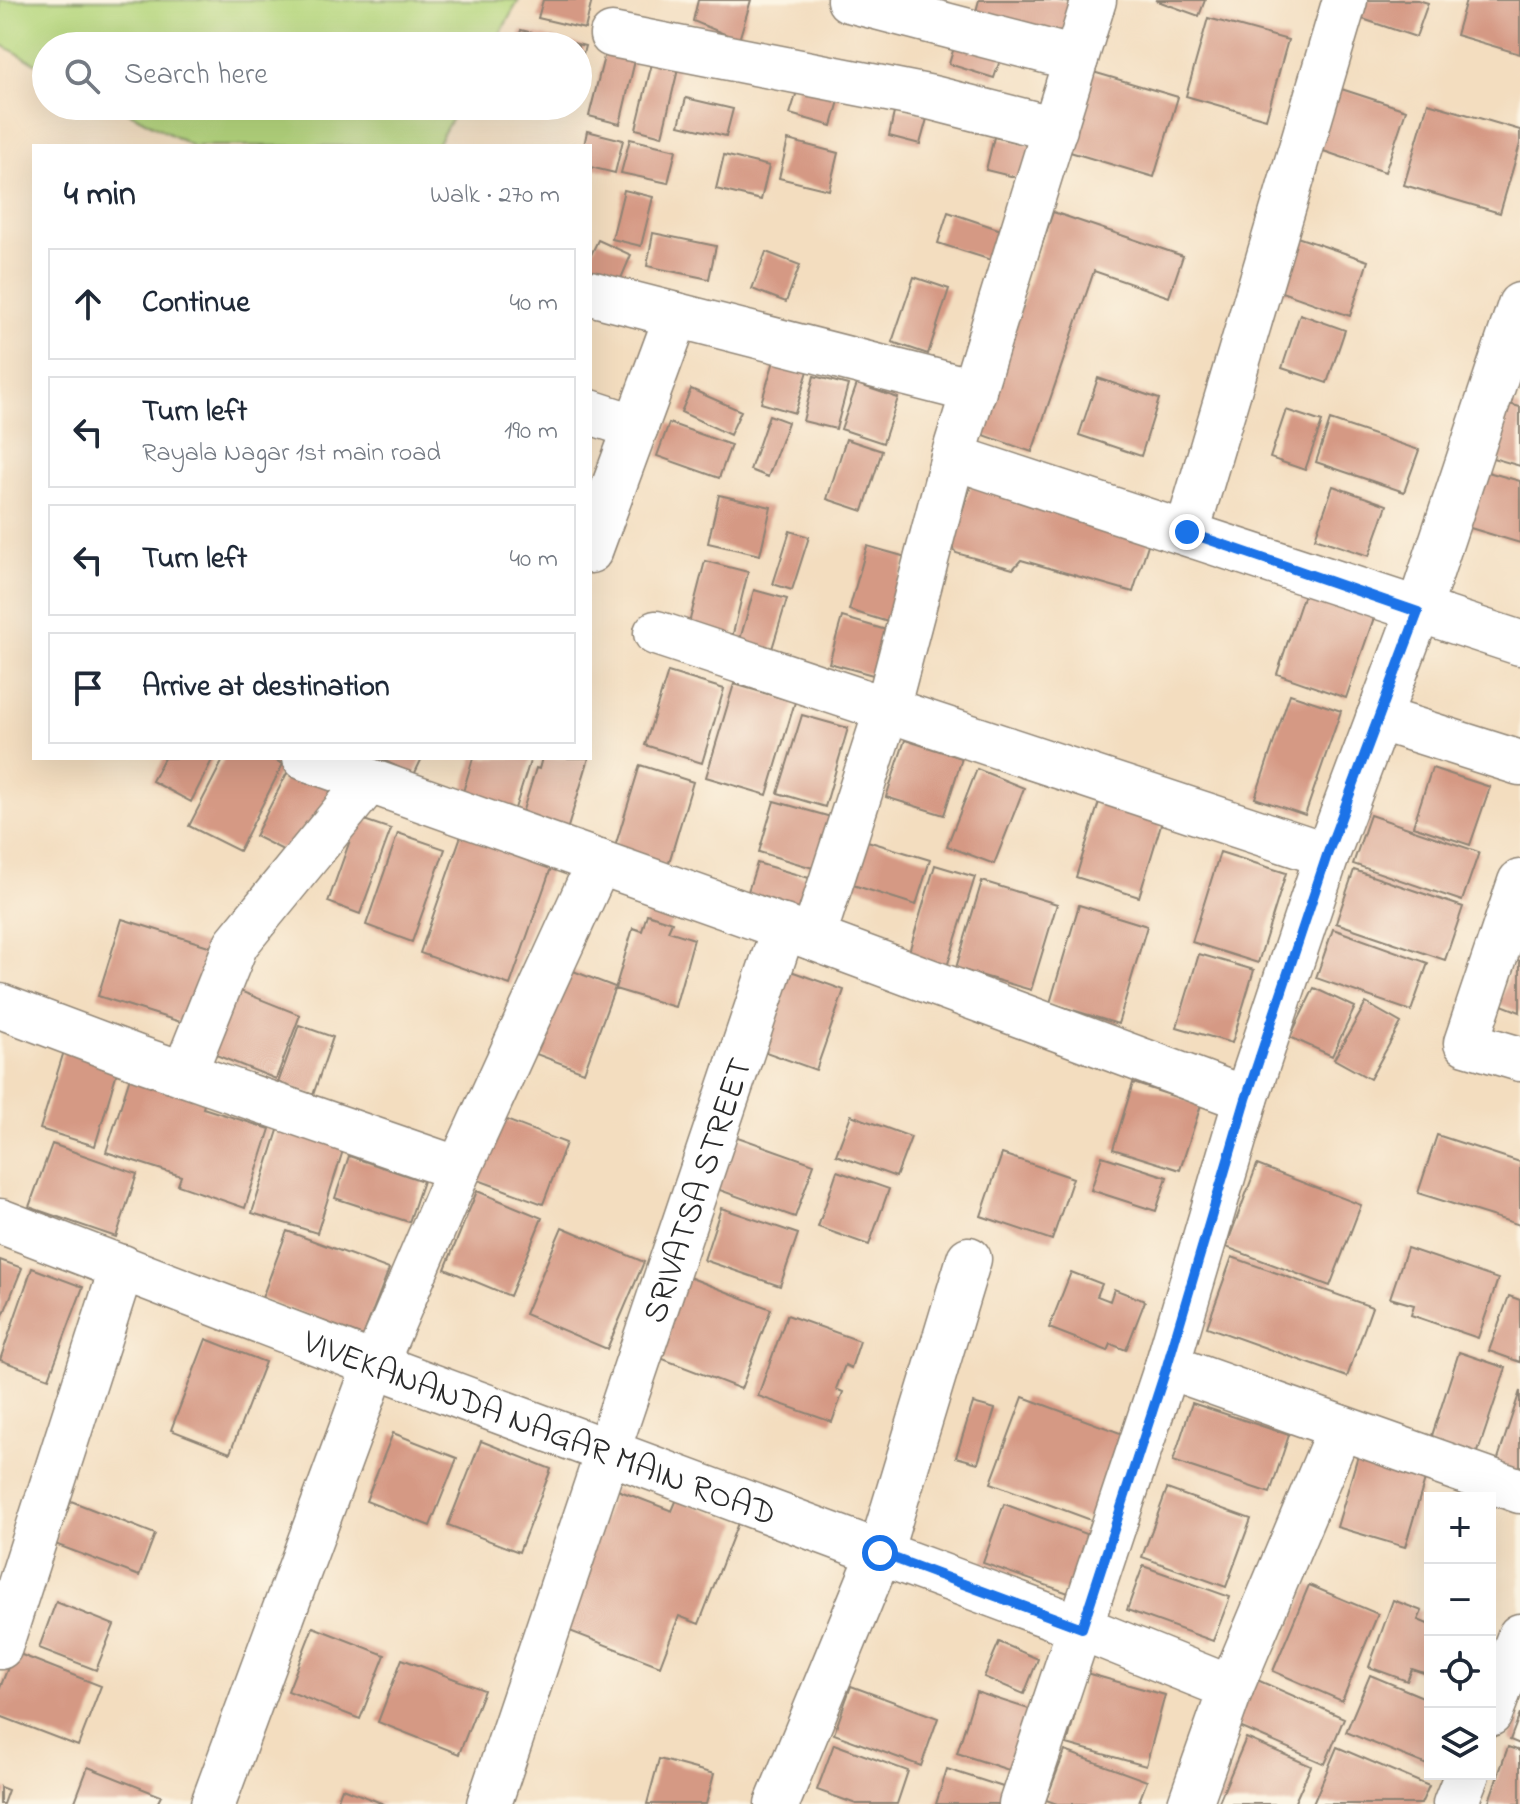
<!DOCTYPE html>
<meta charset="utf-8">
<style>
:root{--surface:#fff;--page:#f2f2f3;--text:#1f2937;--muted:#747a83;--line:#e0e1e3}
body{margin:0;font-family:"Indie Flower",sans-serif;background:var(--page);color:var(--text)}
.controls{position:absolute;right:24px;bottom:24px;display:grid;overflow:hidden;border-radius:0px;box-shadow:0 8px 32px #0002}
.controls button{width:72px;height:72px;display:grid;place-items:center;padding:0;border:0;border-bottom:2px solid var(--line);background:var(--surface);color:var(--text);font:40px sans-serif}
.stop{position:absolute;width:24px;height:24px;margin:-18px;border:6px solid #1a73e8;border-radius:50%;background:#fff}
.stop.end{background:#1a73e8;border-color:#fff;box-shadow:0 2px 8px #0008}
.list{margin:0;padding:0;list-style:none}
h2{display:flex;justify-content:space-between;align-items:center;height:104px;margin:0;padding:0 32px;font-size:34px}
h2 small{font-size:26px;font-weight:400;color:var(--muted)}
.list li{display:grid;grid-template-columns:52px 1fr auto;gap:24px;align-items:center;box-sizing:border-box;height:112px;margin:0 16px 16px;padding:0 16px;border:2px solid var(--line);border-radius:0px}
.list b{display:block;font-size:30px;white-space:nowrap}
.list p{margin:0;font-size:26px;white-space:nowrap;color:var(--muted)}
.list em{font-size:26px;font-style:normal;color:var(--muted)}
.icon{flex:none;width:44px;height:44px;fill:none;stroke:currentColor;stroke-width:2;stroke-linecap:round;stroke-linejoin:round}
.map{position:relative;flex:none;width:1520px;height:1804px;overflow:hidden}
.search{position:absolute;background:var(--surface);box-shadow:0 8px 32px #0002;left:32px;top:32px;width:560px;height:88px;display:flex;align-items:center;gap:20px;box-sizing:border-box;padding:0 28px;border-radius:44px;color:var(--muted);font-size:30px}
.panel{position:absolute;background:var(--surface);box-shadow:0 8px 32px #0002;left:32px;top:144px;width:560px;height:616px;border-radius:0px}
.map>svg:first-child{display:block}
.park{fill:#b6d77e;stroke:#708154;stroke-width:2}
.building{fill:#d59984}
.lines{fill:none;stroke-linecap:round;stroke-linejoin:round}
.minor-casing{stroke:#8f8475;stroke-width:47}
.minor{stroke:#fff;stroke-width:44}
.route{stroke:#1a73e8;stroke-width:10}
.labels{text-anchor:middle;stroke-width:7;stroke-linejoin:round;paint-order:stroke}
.street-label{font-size:34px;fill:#2b2b2b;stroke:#fcf5e5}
</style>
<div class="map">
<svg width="1520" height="1804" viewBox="0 0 1520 1804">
<rect width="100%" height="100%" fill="#fcf5e5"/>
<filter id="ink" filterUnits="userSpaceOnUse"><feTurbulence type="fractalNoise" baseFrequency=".0125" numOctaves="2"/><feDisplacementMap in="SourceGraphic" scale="16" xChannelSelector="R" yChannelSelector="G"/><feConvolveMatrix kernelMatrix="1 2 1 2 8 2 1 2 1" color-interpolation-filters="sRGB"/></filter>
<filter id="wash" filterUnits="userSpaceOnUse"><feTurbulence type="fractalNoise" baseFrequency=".006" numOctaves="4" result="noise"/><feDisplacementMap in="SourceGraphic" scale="32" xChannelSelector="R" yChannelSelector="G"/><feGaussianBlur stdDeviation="1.8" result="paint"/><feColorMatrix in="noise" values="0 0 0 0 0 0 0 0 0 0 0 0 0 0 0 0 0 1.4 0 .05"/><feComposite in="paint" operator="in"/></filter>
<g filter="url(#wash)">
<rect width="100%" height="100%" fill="#f3ddbf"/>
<!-- park -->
<path class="park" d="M0 0H519L493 46H46V69L0 44Z
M117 106H459L436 146H192Z"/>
<g id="blocks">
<!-- building -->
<path class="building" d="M543 0H592L585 29 538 18Z
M698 0H751L739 40 693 21Z
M979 0H1057L1071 3 1062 40 974 19Z
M1155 0H1205L1199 16Z
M1356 0H1418L1428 3 1416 37 1351 15Z
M1466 0H1520V54L1456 35Z
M1208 18 1288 40 1266 119 1186 96Z
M521 30 585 46 579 69 578 46H517Z
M958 34 1004 48 994 78 949 64Z
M607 45 637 52 620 124 589 116Z
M653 59 679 65 662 136 636 129Z
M1093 72 1178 97 1154 177 1070 152Z
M799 85 840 97 832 126 790 114Z
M1329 85 1406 110 1385 172 1309 146Z
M686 98 733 109 726 136 679 125Z
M1428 103 1520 130V144L1500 213 1404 185Z
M895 108 928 115 920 144 889 136Z
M587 131 623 140 615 173 590 167V146H584Z
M994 137 1039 147 1031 181 986 170Z
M630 139 676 150 668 183 621 173Z
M788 140 838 153 829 190 779 178Z
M724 155 769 166 761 200 716 189Z
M624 190 653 197 641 246 612 239Z
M948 212 1001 230 991 260 938 243Z
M1053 212 1183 256 1169 297 1094 271 1032 452 978 433Z
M653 233 716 246 709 279 647 266Z
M1291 235 1368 261 1350 316 1273 289Z
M598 240 631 255 614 295 590 285V257Z
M766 252 800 265 786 302 752 289Z
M914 277 949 289 928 354 892 342Z
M1300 314 1345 330 1327 383 1282 368Z
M774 361 808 371 795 413 761 403Z
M814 376 848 385 836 429 803 421Z
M1098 378 1159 399 1141 456 1079 435Z
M857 384 898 398 883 443 841 429Z
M691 389 741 411 730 435 681 412Z
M1502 402 1520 407V466L1486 456Z
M1286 410 1322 422 1305 470 1270 458Z
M769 415 788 422 768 477 750 470Z
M1330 420 1419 450 1404 492 1316 462Z
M669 423 731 445 719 478 657 456Z
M846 439 882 451 863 511 827 499Z
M1484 471 1520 481V543L1467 527Z
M971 486 1113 531 1152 532 1133 592 1021 560 1013 569 956 553 950 544Z
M1333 486 1387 505 1369 556 1315 538Z
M719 495 771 507 760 555 708 543Z
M790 531 809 537 792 590 773 584Z
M867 546 906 557 888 622 849 610Z
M705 561 748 572 730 646 686 635Z
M1308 582 1378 606 1346 698 1277 674Z
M754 590 787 599 771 652 739 643Z
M842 617 886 630 873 675 829 663Z
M668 672 724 689 702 763 645 745Z
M734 684 795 702 767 795 706 777Z
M1290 694 1341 711 1305 815 1255 798Z
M802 715 848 728 825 807 778 793Z
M905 740 962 758 944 815 886 797Z
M164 758H213L191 802 152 781Z
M224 758H271L283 764 239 851 189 826Z
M379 758H422L414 775Z
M473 758H531L512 818 460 802Z
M542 758H589L565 837 519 823 536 768 539 769Z
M293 761 335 782 297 857 255 836Z
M640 765 693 782 668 866 614 850Z
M1432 768 1490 787 1470 845 1413 826Z
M977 769 1024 788 994 864 947 846Z
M774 801 838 819 823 871 759 852Z
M1099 802 1162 821 1139 897 1076 877Z
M1370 815 1479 852 1462 901 1353 864Z
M358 818 391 829 360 914 328 902Z
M398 833 445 849 412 942 366 925Z
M462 833 552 865 510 985 420 953Z
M864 840 930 860 916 905 850 884Z
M1220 852 1286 873 1258 963 1192 942Z
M757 863 809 878 797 917 745 901Z
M935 865 975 877 945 973 906 962Z
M1354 870 1463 907 1445 960 1336 923Z
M982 881 1057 904 1031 990 956 968Z
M1079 905 1147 926 1118 1024 1050 1003Z
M647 914 672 922 668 931 694 939 675 1007 615 989 633 928 642 931Z
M122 919 215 948 190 1025 98 996Z
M1333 929 1428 963 1411 1011 1316 978Z
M1199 954 1254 970 1232 1043 1177 1027Z
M1515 959 1520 961V1012L1499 1004Z
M568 969 615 987 584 1072 536 1054Z
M788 970 844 990 816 1070 760 1050Z
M230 987 300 1015 276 1079 206 1051Z
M1314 988 1355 1007 1332 1056 1290 1037Z
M1366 1003 1401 1023 1370 1079 1334 1059Z
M299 1025 333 1037 313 1095 278 1083Z
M65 1048 119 1065 95 1146 40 1129Z
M130 1077 205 1101 203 1108 270 1129 245 1208 178 1185 181 1176 106 1152Z
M1133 1083 1201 1105 1180 1170 1113 1149Z
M493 1115 566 1143 543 1204 470 1177Z
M851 1115 911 1137 896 1177 836 1155Z
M280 1124 345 1144 317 1233 252 1213Z
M732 1135 814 1164 795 1217 714 1188Z
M1437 1135 1520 1162V1225L1418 1193Z
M52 1144 137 1174 116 1237 29 1207Z
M1002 1154 1073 1178 1052 1240 981 1216Z
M349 1156 423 1181 409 1222 335 1198Z
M1102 1156 1167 1177 1156 1211 1091 1190Z
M1257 1165 1361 1205 1330 1286 1226 1247Z
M837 1171 889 1189 869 1245 818 1227Z
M477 1191 542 1218 510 1296 445 1269Z
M721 1208 798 1234 780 1286 704 1260Z
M562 1227 644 1262 607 1349 525 1314Z
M287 1231 389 1269 363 1336 262 1298Z
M1407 1248 1498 1279 1478 1338 1411 1315 1414 1305 1390 1298Z
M1232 1257 1372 1307 1347 1377 1207 1327Z
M0 1260 22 1268 0 1323Z
M32 1268 83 1287 49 1378 0 1360Z
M1071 1272 1102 1284 1097 1296 1110 1301 1114 1289 1145 1301 1126 1350 1111 1344 1108 1351 1049 1328Z
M686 1276 771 1309 741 1389 655 1356Z
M1509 1296 1520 1300V1362L1489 1351Z
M787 1315 860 1341 851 1368 845 1365 836 1389 843 1392 832 1422 758 1396Z
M206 1339 265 1362 230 1453 171 1430Z
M1459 1352 1506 1368 1475 1461 1429 1445Z
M1520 1391V1479L1494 1471Z
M1023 1397 1131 1437 1099 1523 991 1483Z
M973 1403 995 1409 978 1463 956 1457Z
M1192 1403 1289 1435 1270 1493 1173 1461Z
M393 1433 457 1458 430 1526 366 1501Z
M481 1441 551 1469 519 1552 448 1525Z
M1359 1452 1427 1473 1405 1547 1337 1527Z
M615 1489 672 1511 677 1499 738 1523 699 1624 679 1616 660 1666 562 1628Z
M1167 1489 1251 1519 1226 1587 1142 1557Z
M71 1501 155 1534 139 1576 55 1544Z
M1004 1504 1094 1537 1074 1595 983 1563Z
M1143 1566 1230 1597 1213 1641 1127 1610Z
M1309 1585 1378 1614 1342 1701 1273 1671Z
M1393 1600 1422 1611 1418 1620 1430 1625V1675L1412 1669 1407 1681 1369 1667Z
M56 1602 114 1625 96 1670 39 1648Z
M313 1627 385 1655 360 1719 288 1691Z
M999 1642 1038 1659 1024 1694 984 1677Z
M14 1652 101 1686 78 1746 0 1716V1688Z
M402 1659 484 1690 459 1754 378 1722Z
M1086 1673 1165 1695 1146 1766 1067 1744Z
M1370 1675 1430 1700V1758L1427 1765 1346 1732Z
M1255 1679 1344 1718 1325 1764 1235 1725Z
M851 1686 938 1718 921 1766 834 1734Z
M976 1692 1038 1712 1018 1773 957 1753Z
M1520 1714V1744L1510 1740Z
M1246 1738 1311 1766 1294 1804H1218Z
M834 1744 908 1771 897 1804H856L817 1790Z
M1337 1747 1429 1786 1421 1804H1313Z
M1508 1747 1520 1751V1804H1488Z
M1065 1751 1147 1781 1138 1804H1057L1046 1800Z
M659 1759 714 1774 706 1804H647Z
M88 1767 161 1796 157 1804H74Z
M947 1769 1006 1788 1001 1804H936Z
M0 1787 8 1790 3 1804H0Z
M342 1788 384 1804H336Z"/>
</g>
</g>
<g filter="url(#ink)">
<use href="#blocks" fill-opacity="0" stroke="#8f8475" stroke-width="2"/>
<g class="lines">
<defs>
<g id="minor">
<path d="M849 0 1076 59"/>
<path d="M612 35 933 98 1055 129"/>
<path d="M590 293 974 391"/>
<path d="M590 412 636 427"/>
<path d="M953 457 1520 643"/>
<path d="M1187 532 1345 0"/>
<path d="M590 551 677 315"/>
<path d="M656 633 1327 855"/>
<path d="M1378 718 1520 763"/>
<path d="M305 758 813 938 1246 1099"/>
<path d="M1520 882 1466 1043 1520 1059"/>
<path d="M813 938 887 709 953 457 1094 0"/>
<path d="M0 1006 141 1059 459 1169"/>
<path d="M184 1074 236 944 369 781"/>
<path id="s1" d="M0 1221 375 1365 1082 1628 1231 1688 1190 1804"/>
<path d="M1167 1366 1520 1491"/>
<path d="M0 1647 122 1267"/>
<path d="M1231 1688 1340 1428"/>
<path d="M1490 1714 1520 1636"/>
<path d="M213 1804 375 1365 459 1169 599 862"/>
<path id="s2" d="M489 1804 784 927"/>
<path d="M777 1804 880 1553 969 1259"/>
<path d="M1021 1804 1167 1366 1246 1099 1327 855 1418 612 1520 305"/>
<path d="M1455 1804 1467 1774"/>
</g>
</defs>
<!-- minor casing -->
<use href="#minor" class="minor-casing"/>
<!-- minor -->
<use href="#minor" class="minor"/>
</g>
</g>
<g class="lines" filter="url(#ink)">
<!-- route -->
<path class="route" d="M880 1553 1082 1628 1167 1366 1246 1099 1327 855 1418 612 1187 532"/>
</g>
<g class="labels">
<!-- street labels -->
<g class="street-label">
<text dy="12" stroke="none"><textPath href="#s2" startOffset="648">SRIVATSA STREET</textPath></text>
<text dy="12" stroke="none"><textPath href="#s1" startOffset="578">VIVEKANANDA NAGAR MAIN ROAD</textPath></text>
</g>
</g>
</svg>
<div class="controls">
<button>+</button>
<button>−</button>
<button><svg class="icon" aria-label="locate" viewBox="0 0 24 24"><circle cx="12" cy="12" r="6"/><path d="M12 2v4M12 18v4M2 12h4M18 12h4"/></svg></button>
<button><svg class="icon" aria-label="layers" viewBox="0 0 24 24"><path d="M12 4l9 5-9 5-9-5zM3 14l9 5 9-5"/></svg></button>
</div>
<div class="stop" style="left:880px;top:1553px"></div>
<div class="stop end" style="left:1187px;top:532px"></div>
<div class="search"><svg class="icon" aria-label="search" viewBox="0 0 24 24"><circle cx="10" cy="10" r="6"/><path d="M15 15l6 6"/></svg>Search here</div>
<section class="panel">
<h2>4 min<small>Walk · 270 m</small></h2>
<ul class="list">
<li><svg class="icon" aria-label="ahead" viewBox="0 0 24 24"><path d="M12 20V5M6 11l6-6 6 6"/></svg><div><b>Continue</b></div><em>40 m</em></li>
<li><svg class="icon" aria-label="left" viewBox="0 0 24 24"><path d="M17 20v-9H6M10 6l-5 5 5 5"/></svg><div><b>Turn left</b><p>Rayala Nagar 1st main road</p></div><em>190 m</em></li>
<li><svg class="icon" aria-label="left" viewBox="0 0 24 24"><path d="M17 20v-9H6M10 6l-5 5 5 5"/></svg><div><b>Turn left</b></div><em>40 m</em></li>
<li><svg class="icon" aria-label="arrive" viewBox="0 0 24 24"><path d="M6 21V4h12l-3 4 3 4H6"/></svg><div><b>Arrive at destination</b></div></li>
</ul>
</section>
</div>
